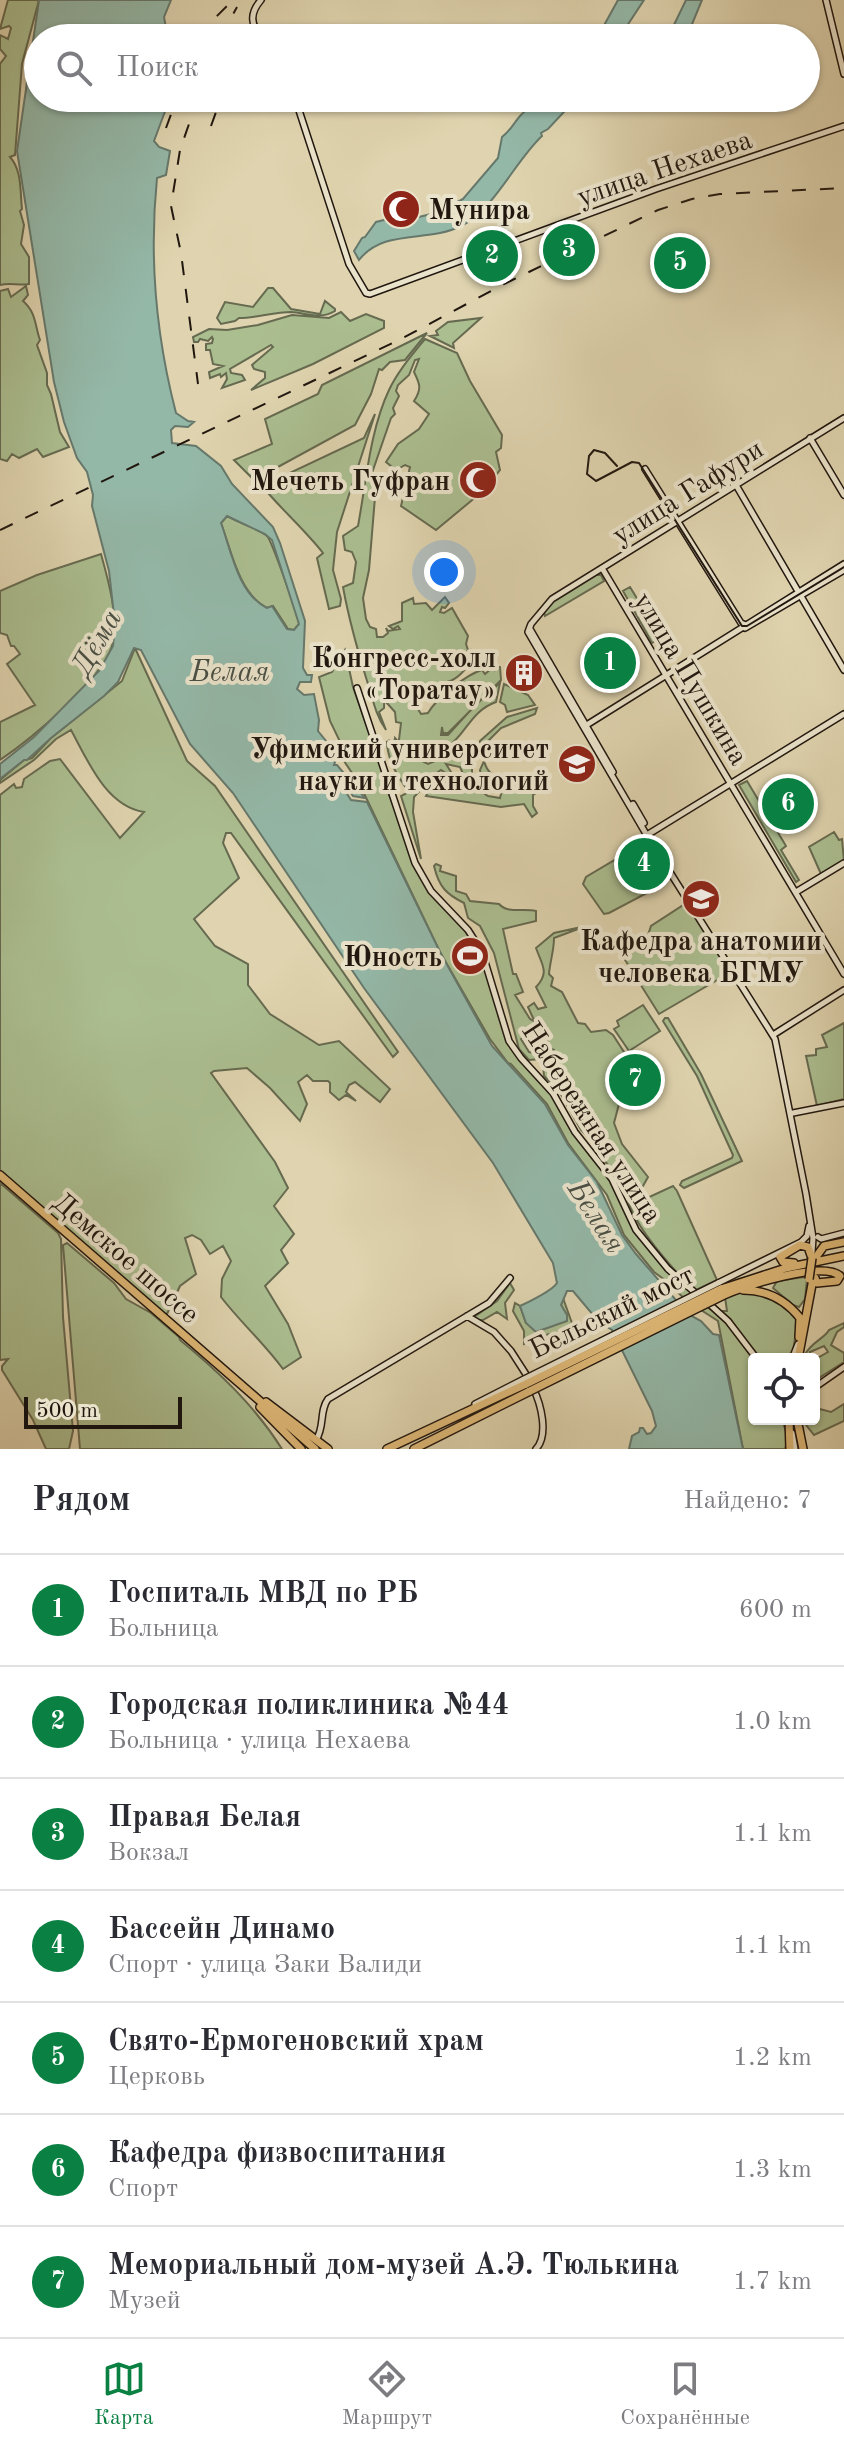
<!DOCTYPE html>
<html lang="ru">
<meta charset="utf-8">
<style>
:root{--surface:#fff;--page:#f2f2f3;--text:#2b2b33;--muted:#7c7c81;--line:#e1e1e2;--accent:#0b8043}
body{margin:0;font-family:"Old Standard TT",serif;background:var(--page);color:var(--text)}
.controls{position:absolute;right:24px;bottom:24px;display:grid;overflow:hidden;border-radius:8px;box-shadow:0 2px 6px #0004}
.controls button{width:72px;height:72px;display:grid;place-items:center;padding:0;border:0;border-bottom:2px solid var(--line);background:var(--surface);color:var(--text);font:40px sans-serif}
.scale{position:absolute;left:24px;bottom:20px;width:158px;box-sizing:border-box;padding-left:8px;border:4px solid #21170f;border-top:0;font-size:22px;line-height:28px;white-space:nowrap;color:#21170f;-webkit-text-stroke:6px #eae3cb;paint-order:stroke}
.you{position:absolute;left:444px;top:572px;width:28px;height:28px;margin:-20px;border:6px solid #fff;border-radius:50%;background:#1a73e8;box-shadow:0 0 0 12px #1a73e833}
.badge{display:grid;place-items:center;width:52px;height:52px;border-radius:50%;background:var(--accent);color:#fff;font-size:26px;font-weight:700}
.pin{position:absolute;translate:-50% -50%;border:4px solid #fff;box-shadow:0 2px 8px #0006}
.list{margin:0;padding:0;list-style:none}
h2{display:flex;justify-content:space-between;align-items:center;height:104px;margin:0;padding:0 32px;font-size:34px}
h2 small{font-size:26px;font-weight:400;color:var(--muted)}
.list li{display:grid;grid-template-columns:52px 1fr auto;gap:24px;align-items:center;box-sizing:border-box;height:112px;padding:0 32px;border-top:2px solid var(--line)}
.list b{display:block;font-size:30px;white-space:nowrap}
.list p{margin:0;font-size:26px;white-space:nowrap;color:var(--muted)}
.list em{font-size:26px;font-style:normal;color:var(--muted)}
.icon{flex:none;width:44px;height:44px;fill:none;stroke:currentColor;stroke-width:2;stroke-linecap:round;stroke-linejoin:round}
.map{position:relative;flex:none;width:844px;height:1449px;overflow:hidden}
.search{position:absolute;background:var(--surface);box-shadow:0 2px 6px #0004;left:24px;right:24px;top:24px;height:88px;display:flex;align-items:center;gap:20px;box-sizing:border-box;padding:0 28px;border-radius:44px;color:var(--muted);font-size:30px}
.sheet{height:888px;background:var(--surface)}
nav{display:flex;justify-content:space-around;align-items:center;box-sizing:border-box;height:112px;border-top:2px solid var(--line);background:var(--surface);font-size:22px;color:var(--muted)}
nav a{display:grid;justify-items:center;gap:4px}
nav .on{color:var(--accent)}
.map>svg:first-child{display:block}
.green{fill:#abbe90;stroke:#666a50;stroke-width:2}
.water{fill:#94b8a8;stroke:#66786b;stroke-width:2;fill-rule:evenodd}
.lines{fill:none;stroke-linecap:round;stroke-linejoin:round}
.secondary-casing{stroke:#21170f;stroke-width:8}
.primary-casing{stroke:#21170f;stroke-width:10}
.secondary{stroke:#eae3cb;stroke-width:5}
.primary{stroke:#e0ba78;stroke-width:7}
.tram{stroke:#21170f;stroke-width:2}
.rail{stroke:#21170f;stroke-width:2;stroke-dasharray:14 14;stroke-linecap:butt}
.secondary-bridge-casing{stroke:#21170f;stroke-width:8;stroke-linecap:butt}
.primary-bridge-casing{stroke:#21170f;stroke-width:10;stroke-linecap:butt}
.secondary-bridge{stroke:#eae3cb;stroke-width:5}
.primary-bridge{stroke:#e0ba78;stroke-width:7}
.labels{text-anchor:middle;stroke-width:8;stroke-linejoin:round;paint-order:stroke}
.street-label{font-size:28px;fill:#21170f;stroke:#eae3cb}
.poi-label{font-size:28px;font-weight:bold;fill:#21170f;stroke:#eae3cb;text-anchor:end}
.water-label{font-size:30px;font-style:italic;fill:#494f45;stroke:#eae3cb}
</style>
<div class="map">
<svg width="844" height="1449" viewBox="0 0 844 1449">
<rect width="100%" height="100%" fill="#dfd4af"/>
<filter id="stains"><feTurbulence type="fractalNoise" baseFrequency=".0025" numOctaves="4"/><feColorMatrix values="0 0 0 0 .2 0 0 0 0 .09 0 0 0 0 .02 0 0 0 .5 -.17"/></filter>
<radialGradient id="worn" r=".72"><stop offset=".6" stop-color="#630" stop-opacity="0"/><stop offset="1" stop-color="#630" stop-opacity=".3"/></radialGradient>
<!-- green -->
<path class="green" d="M8 0H39L22 64 15 155 10 157C22 170 20 191 22 209L20 211 24 225 21 244 29 257V284C19 286 10 282 0 285V64L6 56 0 49V35L8 39 11 28 9 26 0 29Z
M26 286 28 295 23 301C36 312 35 326 40 340L37 345 47 373V385L51 394 60 432 69 447 43 457 37 449 19 458 12 454 7 461 0 459V291L8 289 11 297Z
M268 288H273L291 309 320 314 325 301 335 309V311C320 320 306 313 291 312 274 312 256 318 239 318L235 321 221 324 217 318 225 302 253 307Z
M341 312 350 321 366 314 384 321V328L313 364 251 390 265 378V372L254 369 252 365 273 347 271 345 230 369 231 373 242 375 245 380 222 388 227 379 226 373 221 377 220 374 210 378 209 372 223 366 213 364 210 350H206V344L212 343 213 339 212 337 208 341 200 339 198 342H194L193 337 209 329 227 330 258 325 292 315 329 318Z
M481 318 453 343 454 348 430 336 438 335 436 331 448 322Z
M427 333 405 360 390 362 382 370 379 369 371 394 355 425 254 480 234 460 272 444 265 419 318 394 322 385Z
M425 339 457 353 470 381 502 435 501 448 496 452 500 470 483 491 436 530 401 506 410 467 405 465 396 470 386 462 398 444 419 429 429 414 414 401C422 389 420 384 414 372L419 359 415 360 409 375 398 385 396 391 399 396 393 408 395 414 391 418 372 473 376 485 369 570 363 598 366 619 370 627 376 629 377 637H383L388 633 386 628 388 631 400 629 398 626 393 629 389 626 402 621V603L413 598 414 604 426 603 432 610 445 597 449 603 445 608 442 607 440 612 444 613 452 608 468 636 466 644 468 650 462 660 471 650 476 656C467 667 459 679 447 682 440 694 428 695 416 700L415 704 421 714 428 713C436 699 465 675 482 670L485 674 493 667 495 671 494 666 500 667 501 680 448 733H443L442 727 441 735H448L478 702 500 683 496 702C461 714 465 756 418 754L422 761 428 764 452 754 472 763V783L464 785 461 784H468L470 781 463 782 465 778 460 767 446 764 458 783 446 778 447 774 441 770 438 772 440 776 429 781 414 797 413 812 421 859 401 796 409 792C398 777 387 760 387 741L395 758 390 741 394 743 395 738 401 745 399 740 401 723 396 722 395 712 386 702 393 685 385 678 384 708 379 712 386 730C376 716 373 700 368 684 358 652 349 620 343 587L353 583 356 562 352 552 345 550 343 536 358 526C366 483 370 430 389 390 398 371 412 355 425 339Z
M375 414 337 532 333 570 341 599 340 606 329 609 317 558 323 553C304 529 282 510 262 486L364 438Z
M227 516C240 524 256 527 267 536 271 539 298 615 299 624L294 630 288 629 273 606 267 608C239 594 231 550 221 523Z
M101 554C108 579 120 621 112 646 101 681 31 739 0 760V722L35 705 7 664 20 654 14 646H11L7 635 0 633V591L37 575Z
M596 575H601L604 581 545 616 544 612 554 600Z
M630 587 661 638 652 643 623 591Z
M135 648 187 761 215 786 398 1052 393 1057 231 833H226L223 843 239 878 194 919 215 946 248 964V985L270 1014 319 1045 339 1041 390 1089 380 1102 355 1082 349 1085 346 1092 356 1101 346 1095 339 1100 330 1092V1083L328 1081H313L307 1075 298 1082 307 1104 300 1121 270 1088 247 1068 214 1071 211 1073 275 1162 288 1188 274 1206 294 1234 281 1250 288 1263 265 1286 288 1324 301 1357 283 1369C264 1343 241 1323 221 1297L222 1279 231 1261 223 1246 210 1254 201 1240 192 1235 185 1238 196 1274 180 1286 166 1316 0 1171V795L14 784 16 788 22 787 24 779 50 761 60 759 120 838 144 812C106 806 88 761 71 730L56 739 34 760 0 783V780L24 760 32 758 51 738 122 681Z
M345 650 353 687 383 772V779L423 881 477 945 492 983 499 1018 509 1042 552 1094 574 1132 611 1180 633 1228 660 1262 726 1321 754 1360V1419H782C785 1430 790 1437 785 1449H743L718 1321 687 1301 672 1287H667L665 1280 654 1272 624 1235 607 1195 568 1143 547 1104 511 1064 508 1063 490 1039 440 952 360 785 344 761 346 754 330 721 319 677 332 672Z
M504 684 528 695 535 705 507 712 505 705 500 702Z
M537 708 535 714 501 728 483 746 480 745V741L507 717Z
M484 761C489 782 515 786 533 782L539 791 533 795V806L537 813 532 817 524 804 501 807 426 796 429 791 427 789 442 781 468 791 476 788 488 796 500 798 502 790 499 788 487 791 477 785 479 776 482 781 480 770Z
M747 781 786 846 781 850 799 880 796 882 739 785Z
M834 832 839 840 842 839 844 861 821 874 809 847Z
M645 842 662 875 645 884 647 893 609 913 604 914 583 884 586 877Z
M436 864 441 866 440 871 456 876V891L466 894 470 901 499 904C508 914 523 908 536 911V921L503 929 513 974H516L523 992 515 995 530 1019 540 1024 533 1027V1032L521 1039 529 1052 539 1055 545 1053 541 1059 529 1060 519 1049 494 953 480 926 468 918 464 903C446 894 439 887 434 866Z
M688 902 731 972 659 1014 615 944 621 941 627 942 638 935H648L651 926Z
M586 926 554 938C554 951 550 961 549 974L553 978 551 986 562 992 578 1023 585 1024 591 1032 606 1030 613 1035 626 1055H630L618 1062 623 1089 614 1123 622 1144 648 1177 639 1193 643 1200 673 1186 677 1191 717 1280 694 1291C677 1273 611 1205 631 1182L621 1180 602 1158 600 1149 581 1130 559 1091 544 1076 543 1065 545 1069 551 1068 554 1050 549 1048 546 1026 533 1018 528 1007 534 1003 538 1009 546 1007 536 987C550 972 542 965 536 948L554 933Z
M643 1005 660 1031 629 1051 614 1029 619 1026 617 1021Z
M665 1018H668L701 1074 742 1161 684 1188 680 1185 682 1181 732 1158 733 1155 697 1076 663 1021Z
M844 1023V1099L817 1106 806 1056 816 1055V1049L827 1047 822 1035Z
M0 1183 58 1233 61 1239 63 1317 73 1431 69 1449H46L33 1420 2 1370V1366L8 1359 0 1360Z
M67 1243 114 1283 126 1299 151 1313 179 1337 180 1340C219 1372 255 1406 282 1449H80L63 1245Z
M804 1277 807 1279 805 1299 799 1307 793 1305 773 1288 777 1281Z
M510 1283 514 1290 505 1303 507 1319 497 1312 483 1320H477L474 1317 497 1301Z
M739 1292 768 1293 798 1317 792 1359H758L730 1319 720 1311H727L725 1297Z
M563 1298 573 1326 572 1332 584 1329 574 1342 572 1338 562 1347 557 1344V1340L562 1336 559 1334H549L524 1344V1331L513 1311 515 1303 520 1306 526 1323 553 1325 566 1321 567 1315 561 1305Z
M844 1323V1327L837 1332 831 1345 844 1353V1362L814 1381V1360L828 1352 824 1346 810 1352V1357L807 1359 805 1355C810 1343 824 1339 829 1330Z
M844 1404V1421L814 1435 803 1421 814 1419V1413L820 1409 831 1412Z"/>
<!-- water -->
<path class="water" d="M39 0H171L164 17 167 33 174 38H38V98H170L154 141 159 147 170 151 166 175 157 178C149 257 156 336 176 413L188 421 194 422 188 427 175 426 171 430 172 443 196 446 221 466 232 484 273 527 280 543 305 621 303 668 307 675H312L311 682H300L297 689 304 695 314 694 319 720 318 731 330 746 331 752 338 754 334 765H337L365 798 353 796 348 789H344L351 800 367 802 440 952 492 1046 545 1104 568 1145 597 1182 622 1235 636 1254 688 1314 701 1321 713 1334 719 1335 743 1449H629L632 1436 639 1432 640 1428H643L647 1434 651 1433 656 1426 652 1411 612 1330 599 1322 573 1291H567L561 1305 567 1315V1321L536 1332 526 1323 520 1306C529 1302 553 1290 557 1283L553 1263 493 1163 364 988 233 793 190 744 141 650 134 648 118 682 104 696 51 738 27 760H24L0 779V764L34 737 99 671 113 646 115 624 109 571 92 506 93 495 87 472 77 458 64 422 54 382 17 151ZM227 516 265 534 272 540 299 624 294 630 287 629 272 606 267 608C238 594 231 550 221 523Z
M618 0H644L619 38H597Z
M686 0H702L690 29V38H672L671 31Z
M543 98H577L548 129 541 133 542 136C515 161 494 210 461 226 428 243 384 228 359 260L354 251 362 238 365 237 376 222 396 217H419L439 212 463 199 498 158 502 137C511 130 513 124 520 116 527 108 535 104 543 98Z"/>
<g class="lines">
<defs>
<path id="secondary" d="M261 0C249 14 251 24 261 38
M826 0 844 74
M295 98 349 264 366 293 370 294 656 189 844 126
M810 438 844 495
M645 469 741 623 746 625
M736 485 844 670
M602 568 844 974
M745 628 844 570
M530 629 613 772
M357 688 415 863 431 891 468 930 482 952 509 1041 521 1058 553 1093 575 1132 612 1179 636 1230 668 1269 699 1296
M585 726 844 564
M633 804 644 823
M647 835 844 714
M796 892 844 863
M773 1035 844 990
M793 1113 844 1103
M818 1237 821 1239 844 1233
M812 1252 813 1238 806 1194 775 1039 649 839 528 632 531 624 552 599 844 418
M718 1283 801 1242 807 1236 809 1226
M707 1302 728 1321 757 1359
M467 1316 494 1332 511 1351 529 1379
M792 1359 798 1344
M533 1388C541 1404 549 1435 536 1449
M814 1388 844 1367
M475 1404 524 1379
M792 1433 795 1449
M316 1440C325 1427 319 1411 328 1399L489 1303 510 1278"/>
<path id="primary" d="M0 1175 315 1449
M816 1257 824 1246 844 1242
M794 1263 783 1262 780 1257 800 1245 808 1247 812 1258
M721 1289 786 1268 844 1256
M743 1290C767 1290 785 1299 800 1318L799 1337
M724 1295C745 1286 823 1260 840 1276L837 1281 817 1283 815 1278
M798 1359 813 1279
M266 1402 328 1449
M260 1407 301 1449
M789 1419 790 1449
M797 1419 803 1449
M387 1449 526 1384
M414 1449 530 1391"/>
</defs>
<!-- secondary casing -->
<use href="#secondary" class="secondary-casing"/>
<!-- primary casing -->
<use href="#primary" class="primary-casing"/>
<!-- secondary -->
<use href="#secondary" class="secondary"/>
<!-- primary -->
<use href="#primary" class="primary"/>
<!-- tram -->
<path class="tram" d="M617 466 605 453 594 450 589 456 587 474 596 481 632 462 639 463 742 626H747L844 567"/>
<!-- rail -->
<path class="rail" d="M200 38 204 29 233 0
M220 38 237 7
M198 98 180 150 171 206 181 253 198 384
M211 126 221 98
M166 128 177 98
M0 530 401 339 506 283 658 210 692 199 720 194 844 188"/>
<defs>
<path id="secondary-bridge" d="M524 1379 718 1283"/>
<path id="primary-bridge" d="M809 1279 812 1258
M526 1384 721 1289
M530 1391 724 1295"/>
</defs>
<!-- secondary-bridge casing -->
<use href="#secondary-bridge" class="secondary-bridge-casing"/>
<!-- primary-bridge casing -->
<use href="#primary-bridge" class="primary-bridge-casing"/>
<!-- secondary-bridge -->
<use href="#secondary-bridge" class="secondary-bridge"/>
<!-- primary-bridge -->
<use href="#primary-bridge" class="primary-bridge"/>
</g>
<!-- icons -->
<defs>
<symbol id="mosque-disc" viewBox="-11 -11 22 22"><circle r="9.5" fill="#8f2418" stroke="#eae3cb"/><path d="M3.5-4.9A6 6 0 1 0 3.5 4.9A5 5 0 1 1 3.5-4.9Z" fill="#fff"/></symbol>
<symbol id="building-disc" viewBox="-11 -11 22 22"><circle r="9.5" fill="#8f2418" stroke="#eae3cb"/><path d="M-4-6H4V6H1V3H-1V6H-4ZM-2.5-4.3h1.7v1.8h-1.7ZM.8-4.3h1.7v1.8H.8ZM-2.5-1h1.7V.8h-1.7ZM.8-1h1.7V.8H.8Z" fill="#fff"/></symbol>
<symbol id="university-disc" viewBox="-11 -11 22 22"><circle r="9.5" fill="#8f2418" stroke="#eae3cb"/><path d="M0-5L7-2L0 1L-7-2ZM-4 1L0 2.5L4 1V4Q0 6-4 4Z" fill="#fff"/></symbol>
<symbol id="stadium-disc" viewBox="-11 -11 22 22"><circle r="9.5" fill="#8f2418" stroke="#eae3cb"/><path d="M0-5a6.5 5 0 1 0 0 10a6.5 5 0 1 0 0-10ZM-3.5-1.8h7v3.6h-7Z" fill="#fff"/></symbol>
</defs>
<g fill-rule="evenodd">
<use href="#mosque-disc" x="379" y="187" width="44" height="44"/>
<use href="#mosque-disc" x="456" y="458" width="44" height="44"/>
<use href="#building-disc" x="502" y="651" width="44" height="44"/>
<use href="#university-disc" x="555" y="742" width="44" height="44"/>
<use href="#university-disc" x="679" y="877" width="44" height="44"/>
<use href="#stadium-disc" x="448" y="934" width="44" height="44"/>
</g>
<g class="labels">
<!-- street labels -->
<g class="street-label">
<text transform="translate(664 167) rotate(-19)" y="10">улица Нехаева</text>
<text transform="translate(687 491) rotate(-32)" y="10">улица Гафури</text>
<text transform="translate(692 678) rotate(59)" y="10">улица Пушкина</text>
<text transform="translate(593 1122) rotate(57)" y="10">Набережная улица</text>
<text transform="translate(127 1257) rotate(41)" y="10">Демское шоссе</text>
<text transform="translate(611 1311) rotate(-26)" y="10">Бельский мост</text>
</g>
<!-- poi labels -->
<g class="poi-label">
<text x="429" y="219" text-anchor="start">Мунира</text>
<text x="450" y="490">Мечеть Гуфран</text>
<text x="496" y="667">Конгресс-холл<tspan x="496" dy="32">«Торатау»</tspan></text>
<text x="549" y="758">Уфимский университет<tspan x="549" dy="32">науки и технологий</tspan></text>
<text x="701" y="950" text-anchor="middle">Кафедра анатомии<tspan x="701" dy="32">человека БГМУ</tspan></text>
<text x="442" y="966">Юность</text>
</g>
<!-- water labels -->
<g class="water-label">
<text transform="translate(96 642) rotate(-60)" y="10">Дёма</text>
<text x="230" y="681">Белая</text>
<text transform="translate(597 1216) rotate(57)" y="10">Белая</text>
</g>
</g>
<rect width="100%" height="100%" filter="url(#stains)"/>
<rect width="100%" height="100%" fill="url(#worn)"/>
</svg>
<div class="controls">
<button><svg class="icon" aria-label="locate" viewBox="0 0 24 24"><circle cx="12" cy="12" r="6"/><path d="M12 2v4M12 18v4M2 12h4M18 12h4"/></svg></button>
</div>
<div class="scale">500 m</div>
<div class="you"></div>
<div class="pin badge" style="left:610px;top:663px">1</div>
<div class="pin badge" style="left:492px;top:256px">2</div>
<div class="pin badge" style="left:569px;top:250px">3</div>
<div class="pin badge" style="left:644px;top:864px">4</div>
<div class="pin badge" style="left:680px;top:263px">5</div>
<div class="pin badge" style="left:788px;top:804px">6</div>
<div class="pin badge" style="left:635px;top:1080px">7</div>
<div class="search"><svg class="icon" aria-label="search" viewBox="0 0 24 24"><circle cx="10" cy="10" r="6"/><path d="M15 15l6 6"/></svg>Поиск</div>
</div>
<section class="sheet">
<h2>Рядом<small>Найдено: 7</small></h2>
<ul class="list">
<li><span class="badge">1</span><div><b>Госпиталь МВД по РБ</b><p>Больница</p></div><em>600 m</em></li>
<li><span class="badge">2</span><div><b>Городская поликлиника №44</b><p>Больница · улица Нехаева</p></div><em>1.0 km</em></li>
<li><span class="badge">3</span><div><b>Правая Белая</b><p>Вокзал</p></div><em>1.1 km</em></li>
<li><span class="badge">4</span><div><b>Бассейн Динамо</b><p>Спорт · улица Заки Валиди</p></div><em>1.1 km</em></li>
<li><span class="badge">5</span><div><b>Свято-Ермогеновский храм</b><p>Церковь</p></div><em>1.2 km</em></li>
<li><span class="badge">6</span><div><b>Кафедра физвоспитания</b><p>Спорт</p></div><em>1.3 km</em></li>
<li><span class="badge">7</span><div><b>Мемориальный дом-музей А.Э. Тюлькина</b><p>Музей</p></div><em>1.7 km</em></li>
</ul>
</section>
<nav>
<a class="on"><svg class="icon" aria-label="map" viewBox="0 0 24 24"><path d="M3 6l6-2 6 2 6-2v14l-6 2-6-2-6 2zM9 4v14M15 6v14"/></svg>Карта</a>
<a><svg class="icon" aria-label="directions" viewBox="0 0 24 24"><path d="M12 3l9 9-9 9-9-9zM9 14v-3h6M13 9l2 2-2 2"/></svg>Маршрут</a>
<a><svg class="icon" aria-label="saved" viewBox="0 0 24 24"><path d="M7 4h10v16l-5-4-5 4z"/></svg>Сохранённые</a>
</nav>
